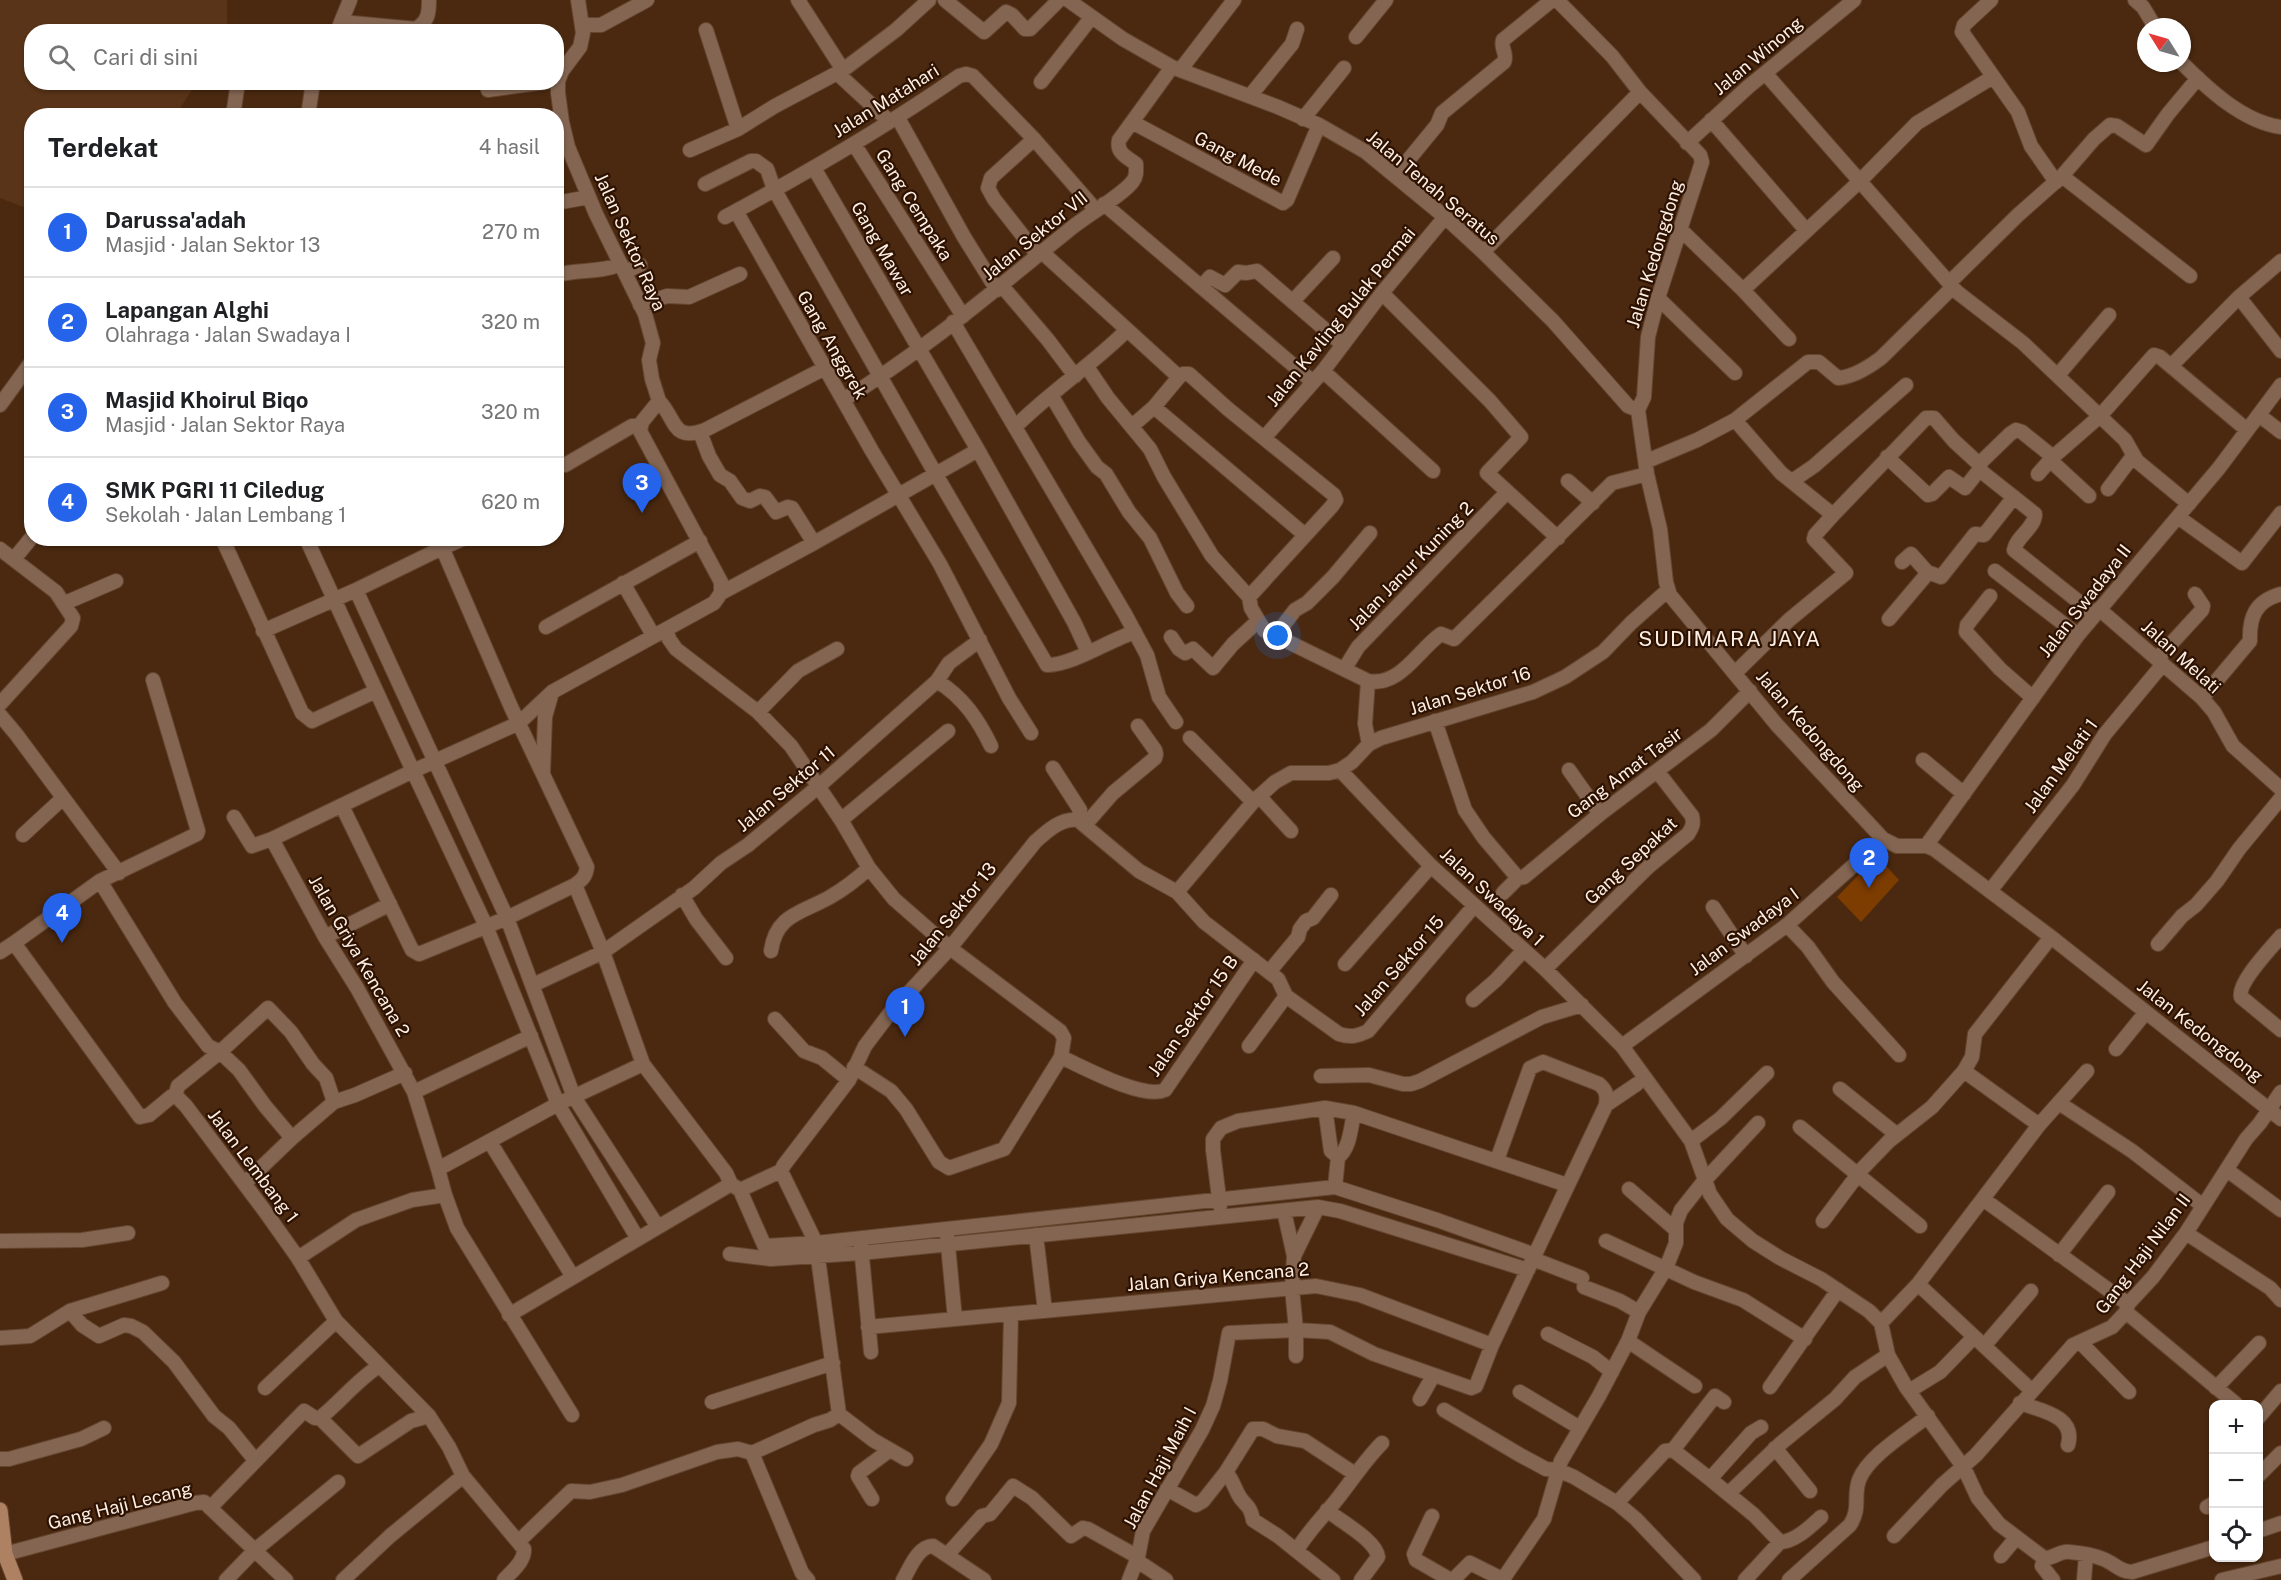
<!DOCTYPE html>
<html lang="id">
<meta charset="utf-8">
<style>
:root{--surface:#fff;--page:#f2f2f2;--text:#202124;--muted:#757577;--line:#e0e0e0;--accent:#2563eb}
body{margin:0;font-family:"Public Sans",sans-serif;background:var(--page);color:var(--text)}
.controls{position:absolute;right:18px;bottom:18px;display:grid;overflow:hidden;border-radius:12px;box-shadow:0 2px 4px #0004}
.controls button{width:54px;height:54px;display:grid;place-items:center;padding:0;border:0;border-bottom:2px solid var(--line);background:var(--surface);color:var(--text);font:30px sans-serif}
.compass{position:absolute;left:2137px;top:18px;width:54px;height:54px;border-radius:50%;background:var(--surface);box-shadow:0 2px 4px #0004;rotate:307deg}
.you{position:absolute;left:1278px;top:636px;width:21px;height:21px;margin:-15px;border:4px solid #fff;border-radius:50%;background:#1a73e8;box-shadow:0 0 0 9px #1a73e833}
.badge{display:grid;place-items:center;width:39px;height:39px;border-radius:50%;background:var(--accent);color:#fff;font-size:20px;font-weight:700}
.pin{position:absolute;translate:-50% -50px;filter:drop-shadow(0 2px 3px #0008)}
.pin::after{content:'';position:absolute;top:32px;width:21px;height:18px;background:inherit;clip-path:polygon(0 0,100% 0,50% 100%)}
.list{margin:0;padding:0;list-style:none}
h2{display:flex;justify-content:space-between;align-items:center;height:78px;margin:0;padding:0 24px;font-size:26px}
h2 small{font-size:20px;font-weight:400;color:var(--muted)}
.list li{display:grid;grid-template-columns:39px 1fr auto;gap:18px;align-items:center;box-sizing:border-box;height:90px;padding:0 24px;border-top:2px solid var(--line)}
.list b{display:block;font-size:22px;white-space:nowrap}
.list p{margin:0;font-size:20px;white-space:nowrap;color:var(--muted)}
.list em{font-size:20px;font-style:normal;color:var(--muted)}
.icon{flex:none;width:33px;height:33px;fill:none;stroke:currentColor;stroke-width:2;stroke-linecap:round;stroke-linejoin:round}
.map{position:relative;flex:none;width:2281px;height:1580px;overflow:hidden}
.search{position:absolute;background:var(--surface);box-shadow:0 2px 4px #0004;left:24px;top:24px;width:540px;height:66px;display:flex;align-items:center;gap:15px;box-sizing:border-box;padding:0 21px;border-radius:24px;color:var(--muted);font-size:22px}
.panel{position:absolute;background:var(--surface);box-shadow:0 2px 4px #0004;left:24px;top:108px;width:540px;height:438px;border-radius:24px}
.map>svg:first-child{display:block}
.built{fill:#593418}
.green{fill:#7d3c00}
.lines{fill:none;stroke-linecap:round;stroke-linejoin:round}
.street-casing{stroke:#64452e;stroke-width:16}
.secondary-casing{stroke:#64452e;stroke-width:17}
.street{stroke:#836552;stroke-width:14}
.secondary{stroke:#af8163;stroke-width:15}
.labels{text-anchor:middle;stroke-width:4.5;stroke-linejoin:round;paint-order:stroke}
.street-label{font-size:18px;fill:#fdeee4;stroke:#2d1201}
.quarter-label{font-size:21px;letter-spacing:1.5px;fill:#fdeee4;stroke:#2d1201}
</style>
<div class="map">
<svg width="2281" height="1580" viewBox="0 0 2281 1580">
<rect width="100%" height="100%" fill="#4b2910"/>
<!-- built -->
<path class="built" d="M0 0H227V31L32 32V82L196 83 176 115 32 116 31 210 0 198Z"/>
<!-- green -->
<path class="green" d="M1877 856 1899 880 1861 922 1837 897Z"/>
<g class="lines">
<defs>
<path id="street" d="M798 0 843 70
M945 0 984 32 1006 12 1012 15 1025 29H1030L1059 0
M1068 0 1123 39 1172 67 1278 107 1319 125 1366 152 1445 217 1483 252 1553 321 1628 406 1638 410
M1557 0 1612 56 1640 92 1700 155 1702 162 1658 298 1648 337 1644 397 1638 410 1647 474 1660 529 1666 582 1670 595 1777 725 1883 839 1897 846H1926L1934 849 2051 937 2281 1119
M1991 0 1964 25 1962 32 2018 112 2031 146 2056 182
M2135 0 2143 7 2155 27
M342 22 416 29C428 21 429 14 429 0
M582 25H601L647 0
M706 30 738 129
M337 32 350 0
M1356 37 1386 0
M2182 63C2208 89 2243 122 2281 127
M1181 69 1234 0
M837 73 889 121
M1765 73 1957 292 2023 343 2125 440 2137 461 2189 504
M1041 82 1091 18
M488 90 546 82
M1250 96 1292 44 1297 29
M233 116 238 82
M308 116 313 82
M898 118 964 237 997 290
M1303 119 1344 68
M1711 120 1805 229
M1132 122 1283 203 1287 200 1319 125
M1034 139 991 178 988 188 994 199 1038 255
M1687 143 1748 87 1854 0
M854 144 963 316
M690 150 738 129 775 106 843 70 896 30 929 0
M814 168 978 450 1074 622 1088 652
M1396 175 1437 125 1442 113 1504 62C1508 54 1500 48 1503 40L1552 0
M2062 176 2094 139 2110 125 2117 126 2146 145 2168 114 2198 78
M705 184 751 161H756L767 169 774 189 935 473 1047 665C1073 665 1109 640 1135 632
M556 203 589 197
M1104 204 1313 382
M736 211 872 451 940 564 1009 698 1031 733
M725 217C805 174 884 128 959 76L966 74 973 76 1034 139 1095 209
M1681 230 1743 290 1789 339
M1042 252 1179 377
M1483 252 1640 92
M625 272 640 265
M556 275C579 269 600 273 621 264
M1950 282 2018 215 2062 176 2190 276
M1002 286 1048 340 1075 376
M1201 287 1210 277 1225 285 1238 272 1246 273 1257 271 1343 345
M1743 290 1860 181 1917 123 1993 77
M1382 293 1490 401 1521 437 1487 473 1558 538
M2239 297 2281 351
M1658 298 1735 373
M1293 301 1333 258
M640 305 667 296 689 297 740 274
M953 322 1125 614 1147 655 1159 697 1176 722
M2171 366 2239 297 2281 261
M1087 367 1108 398 1150 449 1164 477 1212 556 1249 597 1251 608 1264 630 1368 681C1400 687 1418 650 1441 634L1454 639 1612 483 1647 474
M1323 371 1433 471
M2058 375 2109 315
M1051 395 1079 442 1097 467 1106 474 1129 512 1150 538 1177 593 1187 606
M843 400C926 350 999 286 1074 226 1088 215 1125 193 1133 181 1137 176 1136 170 1136 164 1127 157 1116 153 1119 140L1172 67
M659 401C677 420 672 442 705 430L825 368
M0 405 32 361
M1154 407 1305 535
M2259 415 2281 432
M1735 420 1781 473 1833 515 1926 418H1934L1954 441 1979 464 2010 434 2016 430 2022 432 2053 457 2100 416 2154 355 2160 357 2247 430
M1132 426 1154 407 1179 377 1183 374H1189L1228 409 1334 495 1336 500 1332 506 1249 597
M1015 427C1050 392 1092 365 1127 330
M700 432 709 456 720 475 730 481 742 498 750 501 760 496 765 497 776 512 788 507 792 508 814 543
M1264 438 1323 371 1382 293 1445 217
M1887 457 1928 495 1932 494 1949 477 1965 488 1980 469
M2050 460 2089 496
M1647 461 1697 440 1735 420 1808 362H1819L1838 378C1853 377 1869 367 1881 358L1953 287
M556 462 565 465 632 426H640
M1979 464 1982 472 2035 514C2035 528 2016 537 2014 550L2094 614
M2038 474 2053 457
M1568 481 1593 503
M1792 481 1814 466 1906 385
M2108 489 2133 456
M2178 517 2242 563 2281 513
M222 538 302 713 312 721 376 691
M306 538 413 771 486 926 558 1104 638 1239
M0 549 56 592 73 618 71 626 0 704
M14 559 32 537
M1902 562 1911 554 1928 573
M1995 571 2078 635
M623 583 653 635
M356 590 507 918 574 1097 658 1227
M721 593 814 543 978 450
M1990 596 1967 625 1966 632 2000 669 2033 698
M65 603 116 581
M2099 609 2202 698 2214 712 2233 746 2281 789
M1889 619 1927 574 1930 573 1941 577 1975 534 1984 535 2014 497
M546 627 700 541
M667 630 669 639 676 649 758 712 791 746 841 820 869 868 894 899 950 948 1060 1031 1064 1038 1061 1057 1004 1149 949 1168 939 1162 906 1109 891 1091 854 1067
M263 631 356 590 442 548 465 538
M1275 636 1295 610 1307 603 1333 577 1370 533
M1171 637 1179 649 1185 653 1193 649 1213 668 1233 644 1258 621
M2157 659 2202 610 2203 606 2195 594
M1345 668 1358 647 1507 492
M1735 673 1789 620 1846 573 1814 539 1815 535 1833 515
M937 681C963 697 978 719 991 746
M1368 681 1365 724 1369 744
M2202 698 2250 641C2249 616 2256 601 2281 594
M758 712 798 671 837 649
M0 715 16 734 119 873
M1435 721 1465 810 1484 838 1518 878
M1190 738 1253 802
M1923 760 1964 794
M1053 768 1080 810 1078 820
M1340 770 1431 866 1545 969 1622 1046 1691 1141 1710 1194 1727 1219 1753 1241 1780 1258 1821 1279 1869 1311 1881 1323 1888 1355 1906 1387 1964 1468 1978 1498 1999 1524 2044 1558C2054 1559 2060 1550 2070 1552 2081 1553 2093 1555 2103 1559 2114 1563 2120 1572 2132 1572L2214 1547
M1569 770 1600 814
M543 773 545 717 552 692
M1259 796 1291 831
M342 806 412 950 419 954 507 918 575 885C582 880 586 876 587 867L511 707 438 538
M234 817 252 846 272 839 413 771 519 723 552 692 714 603 721 593V582L640 431 642 422 659 401 652 379 649 360 653 343 645 314 596 214 568 147 562 122 558 93V81L562 71 580 47 583 33 578 0
M841 820 948 731
M1085 825 1113 793 1155 758 1156 754 1155 750 1138 726
M23 835 63 798
M272 839 325 937 357 988 414 1092 438 1169 445 1195 457 1228 572 1415
M1926 846 2078 635 2219 468 2281 385
M100 881 197 834 198 831 153 680
M575 885 603 952 643 1064 726 1173 731 1184 740 1190 768 1254
M1990 891 2073 785 2105 734 2163 664
M1177 892 1253 802 1275 782 1291 773H1329L1340 770 1352 762 1369 744 1381 738 1533 692 1565 677 1603 652 1631 623 1668 590
M1503 893 1518 878 1524 877 1600 814 1711 730 1750 691
M682 895 696 919 726 958
M1713 907 1746 956
M1787 925 1808 947 1833 982 1899 1055
M2281 936C2271 948 2237 983 2241 997L2281 1030
M325 937 390 904
M14 943 100 881 175 1003 208 1046 220 1052 239 1070 265 1106 292 1138
M2158 944 2182 916 2196 905 2217 881 2239 849 2281 798
M771 951C776 914 802 913 830 897 844 889 857 879 869 868
M0 952 14 943 140 1117 149 1115 172 1096 178 1098 186 1106 264 1210 298 1258 336 1321 429 1416 449 1447 463 1476 524 1549C525 1561 512 1571 504 1580
M1345 964 1431 866
M1545 969 1648 867 1688 834C1692 828 1694 824 1692 816L1657 771
M1269 972 1298 937 1300 929 1306 921 1313 918 1331 895
M533 985 603 952 694 888 721 863 748 845 819 786 937 681 949 663 980 640
M1473 1000 1496 980 1523 951
M775 1019 804 1051 822 1058 849 1080
M1249 1046 1286 996
M1622 1046 1787 925 1883 839
M2116 1049 2146 1012
M1061 1057C1083 1067 1143 1100 1165 1090L1254 960
M1964 1071 2039 1125 2087 1071
M1321 1076 1369 1075 1403 1084H1411L1420 1081 1542 1017 1582 1005
M1840 1089 1896 1134
M414 1092 531 1036
M175 1096 178 1086 220 1052 268 1008 291 1032 313 1064 326 1078 334 1102
M2059 1103 2132 1151 2203 1206
M1606 1105 1637 1084
M1325 1108 1331 1151 1338 1157C1350 1149 1351 1126 1354 1113
M1800 1127 1920 1226
M1691 1141 1721 1118 1767 1073
M490 1142 573 1277
M438 1169 558 1104 643 1064
M2227 1170 2281 1210
M245 1183 292 1138 334 1102 355 1095 405 1073
M1335 1187 1338 1157
M1629 1189 1676 1230
M740 1190 781 1171
M1983 1199 2128 1304
M1220 1206 1213 1150V1139L1221 1128 1238 1121 1325 1108 1354 1113 1567 1185
M1284 1211 1294 1256 1318 1207
M1823 1221 1862 1169 1889 1141 1932 1107 1964 1071 1972 1057 1975 1034 2051 937
M2186 1233 2270 1288 2281 1300
M947 1235 955 1319
M1036 1235 1045 1311
M0 1241 82 1240 128 1233
M1606 1241 1694 1282 1743 1300 1805 1339
M765 1246 816 1243 1335 1187 1437 1220 1535 1255
M861 1246 871 1352
M730 1254 771 1259 861 1253 1318 1207 1340 1211 1528 1270
M2059 1255 2108 1192
M1294 1256 1292 1288 1296 1330V1356
M298 1258 356 1220 412 1200 445 1195
M1533 1259 1582 1278
M1918 1284 2031 1390
M1584 1287 1620 1301 1639 1312
M70 1311 82 1325 99 1336 124 1325 131 1326 143 1332 174 1362 214 1416 229 1428 255 1460
M2126 1312 2236 1404
M509 1315 731 1184
M1881 1323 1918 1284 2039 1125
M868 1327 1316 1286 1360 1295 1492 1345
M1548 1334 1593 1357 1612 1372
M0 1338 30 1336 70 1311 162 1283
M1628 1341 1695 1386
M2080 1342 2129 1392
M1984 1346 2031 1291
M1770 1387 1838 1290
M265 1388 336 1321
M2216 1388 2259 1343
M1909 1391 1940 1372 1974 1337
M1520 1392 1580 1428
M1420 1399 1433 1376
M712 1402 833 1363
M2020 1403C2042 1411 2076 1416 2068 1445
M1444 1410 1520 1455 1546 1469 1558 1470 1574 1477 1617 1503 1636 1519 1694 1580
M320 1418 358 1456 411 1421 429 1416
M2258 1418 2281 1391
M1761 1427 1751 1433 1710 1479 1754 1515 1780 1542C1795 1542 1811 1526 1821 1517
M1775 1448 1810 1491
M1673 1450 1715 1396 1724 1402
M752 1453 802 1573 808 1580
M0 1459H9L81 1439 104 1428
M906 1459 873 1440 839 1414 816 1243 781 1171 784 1165 849 1080 865 1046 890 1013 950 948 1035 842C1047 831 1061 818 1078 820L1139 871 1177 892 1204 922 1278 979 1286 996 1339 1034C1351 1038 1357 1036 1368 1031L1474 906
M2258 1476 2281 1453
M1167 1489 1196 1505 1203 1501 1226 1472
M1729 1493 1780 1444 1835 1399 1855 1377 1888 1355
M872 1499 858 1476 859 1473 890 1450
M953 1499 991 1444 1009 1403 1011 1314
M1617 1503 1665 1451 1673 1450 1710 1479
M2207 1507 2214 1503
M210 1508 304 1411 315 1418H320C341 1401 356 1381 379 1366
M1327 1510C1341 1522 1376 1540 1378 1557L1361 1580
M1432 1516 1414 1554 1416 1560 1449 1579H1454L1470 1563 1504 1580
M2258 1531 2281 1523
M1894 1536 1942 1485 1976 1455 2073 1345 2112 1327 2126 1312 2128 1304 2153 1277 2186 1233 2246 1139 2260 1123 2281 1092
M518 1542 571 1491 590 1492 622 1485 717 1452 738 1449 752 1453 814 1425 830 1420 839 1414
M1297 1550C1308 1531 1324 1516 1338 1498 1353 1479 1365 1460 1382 1443
M5 1554 195 1503 204 1502 286 1580
M947 1555 982 1516 990 1514 1013 1486 1032 1498 1071 1536 1083 1528 1088 1529 1138 1557
M2001 1556 2016 1538
M2044 1558 2042 1566 2053 1580
M1136 1560 1166 1580
M1503 1579 1544 1519 1561 1461 1599 1396 1628 1341 1639 1312 1666 1268 1676 1243V1223L1681 1210 1704 1181 1758 1123
M226 1580 255 1550 338 1482
M343 1580 390 1536 463 1476
M903 1580C910 1568 918 1546 933 1546L984 1580
M1129 1580 1138 1557 1143 1531 1202 1430 1213 1406 1220 1381 1229 1333 1296 1330 1330 1332 1374 1354 1471 1388 1476 1386 1492 1345 1606 1105C1607 1095 1607 1091 1599 1084L1543 1062 1530 1068 1497 1160
M1333 1580 1278 1536 1253 1520C1250 1503 1244 1506 1238 1494 1234 1486 1232 1479 1226 1472L1253 1429H1263L1277 1436 1305 1441 1355 1474
M1745 1580 1780 1542
M1789 1580 1850 1525C1861 1508 1853 1497 1859 1480 1868 1456 1908 1432 1928 1416
M2084 1580 2086 1555
M2222 1580 2281 1566"/>
<path id="secondary" d="M0 1510 5 1554 15 1580"/>
</defs>
<!-- street casing -->
<use href="#street" class="street-casing"/>
<!-- secondary casing -->
<use href="#secondary" class="secondary-casing"/>
<!-- street -->
<use href="#street" class="street"/>
<!-- secondary -->
<use href="#secondary" class="secondary"/>
</g>
<g class="labels">
<!-- street labels -->
<g class="street-label">
<text transform="translate(1758 56) rotate(-40)" y="6">Jalan Winong</text>
<text transform="translate(886 101) rotate(-32)" y="6">Jalan Matahari</text>
<text transform="translate(1238 159) rotate(28)" y="6">Gang Mede</text>
<text transform="translate(1433 188) rotate(40)" y="6">Jalan Tenah Seratus</text>
<text transform="translate(914 205) rotate(58)" y="6">Gang Cempaka</text>
<text transform="translate(1035 236) rotate(-39)" y="6">Jalan Sektor VII</text>
<text transform="translate(630 242) rotate(66)" y="6">Jalan Sektor Raya</text>
<text transform="translate(882 249) rotate(60)" y="6">Gang Mawar</text>
<text transform="translate(1655 254) rotate(-73)" y="6">Jalan Kedongdong</text>
<text transform="translate(1341 317) rotate(-51)" y="6">Jalan Kavling Bulak Permai</text>
<text transform="translate(832 345) rotate(60)" y="6">Gang Anggrek</text>
<text transform="translate(1411 566) rotate(-46)" y="6">Jalan Janur Kuning 2</text>
<text transform="translate(2085 601) rotate(-52)" y="6">Jalan Swadaya II</text>
<text transform="translate(2181 657) rotate(42)" y="6">Jalan Melati</text>
<text transform="translate(1470 691) rotate(-17)" y="6">Jalan Sektor 16</text>
<text transform="translate(1810 731) rotate(49)" y="6">Jalan Kedongdong</text>
<text transform="translate(2061 766) rotate(-54)" y="6">Jalan Melati 1</text>
<text transform="translate(1625 773) rotate(-37)" y="6">Gang Amat Tasir</text>
<text transform="translate(786 789) rotate(-40)" y="6">Jalan Sektor 11</text>
<text transform="translate(1631 861) rotate(-43)" y="6">Gang Sepakat</text>
<text transform="translate(1492 897) rotate(43)" y="6">Jalan Swadaya 1</text>
<text transform="translate(953 914) rotate(-51)" y="6">Jalan Sektor 13</text>
<text transform="translate(1744 932) rotate(-37)" y="6">Jalan Swadaya I</text>
<text transform="translate(359 956) rotate(60)" y="6">Jalan Griya Kencana 2</text>
<text transform="translate(1399 966) rotate(-49)" y="6">Jalan Sektor 15</text>
<text transform="translate(1193 1016) rotate(-55)" y="6">Jalan Sektor 15 B</text>
<text transform="translate(2200 1031) rotate(38)" y="6">Jalan Kedongdong</text>
<text transform="translate(253 1166) rotate(53)" y="6">Jalan Lembang 1</text>
<text transform="translate(2143 1254) rotate(-53)" y="6">Gang Haji Nilan II</text>
<text transform="translate(1218 1277) rotate(-5)" y="6">Jalan Griya Kencana 2</text>
<text transform="translate(1160 1468) rotate(-62)" y="6">Jalan Haji Maih I</text>
<text transform="translate(120 1506) rotate(-14)" y="6">Gang Haji Lecang</text>
</g>
<!-- quarter labels -->
<g class="quarter-label">
<text x="1730" y="646">SUDIMARA JAYA</text>
</g>
</g>
</svg>
<div class="controls">
<button>+</button>
<button>−</button>
<button><svg class="icon" aria-label="locate" viewBox="0 0 24 24"><circle cx="12" cy="12" r="6"/><path d="M12 2v4M12 18v4M2 12h4M18 12h4"/></svg></button>
</div>
<svg class="compass" viewBox="-18 -18 36 36"><path d="M0-13l5 13h-10z" fill="#e53935"/><path d="M0 13l5-13h-10z" fill="#757577"/></svg>
<div class="you"></div>
<div class="pin badge" style="left:905px;top:1037px">1</div>
<div class="pin badge" style="left:1869px;top:888px">2</div>
<div class="pin badge" style="left:642px;top:513px">3</div>
<div class="pin badge" style="left:62px;top:943px">4</div>
<div class="search"><svg class="icon" aria-label="search" viewBox="0 0 24 24"><circle cx="10" cy="10" r="6"/><path d="M15 15l6 6"/></svg>Cari di sini</div>
<section class="panel">
<h2>Terdekat<small>4 hasil</small></h2>
<ul class="list">
<li><span class="badge">1</span><div><b>Darussa'adah</b><p>Masjid · Jalan Sektor 13</p></div><em>270 m</em></li>
<li><span class="badge">2</span><div><b>Lapangan Alghi</b><p>Olahraga · Jalan Swadaya I</p></div><em>320 m</em></li>
<li><span class="badge">3</span><div><b>Masjid Khoirul Biqo</b><p>Masjid · Jalan Sektor Raya</p></div><em>320 m</em></li>
<li><span class="badge">4</span><div><b>SMK PGRI 11 Ciledug</b><p>Sekolah · Jalan Lembang 1</p></div><em>620 m</em></li>
</ul>
</section>
</div>
